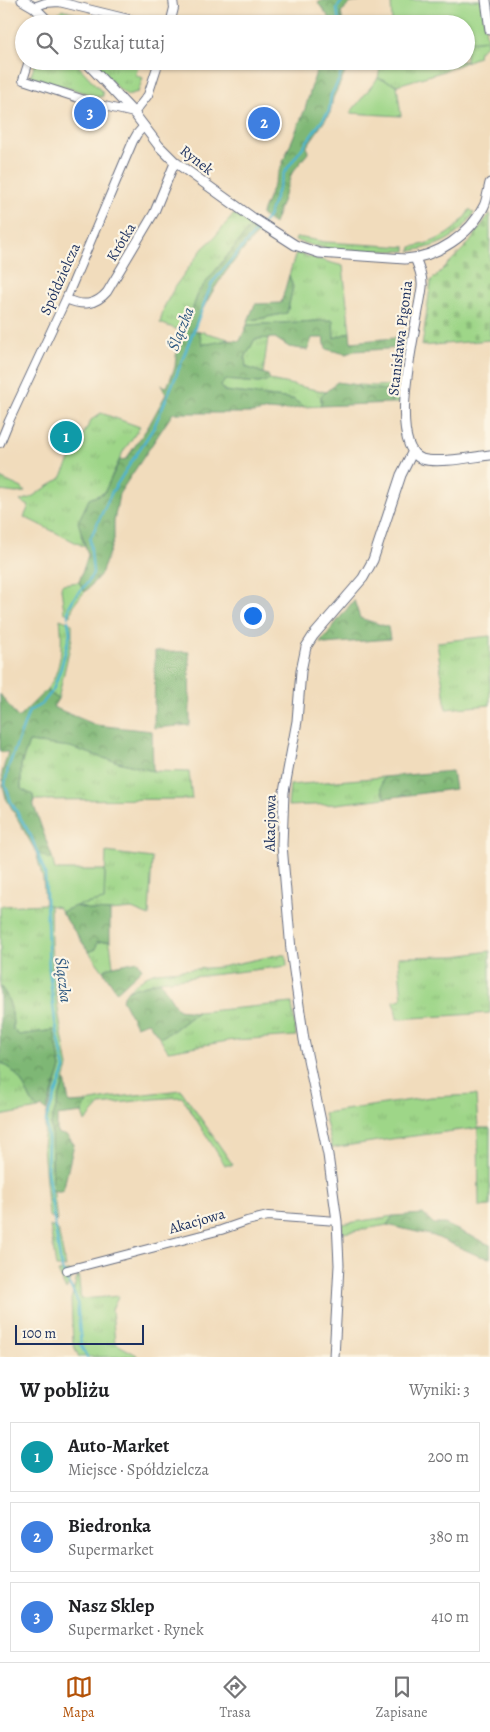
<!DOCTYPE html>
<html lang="pl">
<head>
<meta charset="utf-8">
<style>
  :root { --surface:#fff; --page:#f2f2f2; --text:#202124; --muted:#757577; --line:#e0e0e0; --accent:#b45309 }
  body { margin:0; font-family:Alegreya,serif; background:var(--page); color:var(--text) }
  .scale { position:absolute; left:15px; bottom:12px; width:129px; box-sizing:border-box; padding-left:5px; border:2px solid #1b2f5e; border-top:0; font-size:14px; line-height:18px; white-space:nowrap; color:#1b2f5e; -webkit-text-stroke:4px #fcf5e5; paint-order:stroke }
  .you { position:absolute; left:252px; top:615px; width:18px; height:18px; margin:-12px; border:4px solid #fff; border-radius:50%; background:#1a73e8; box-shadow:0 0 0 8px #1a73e833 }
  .badge { display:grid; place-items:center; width:32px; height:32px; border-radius:50%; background:var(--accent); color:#fff; font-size:16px; font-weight:700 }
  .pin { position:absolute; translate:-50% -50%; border:2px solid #fff; box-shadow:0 1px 5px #0006 }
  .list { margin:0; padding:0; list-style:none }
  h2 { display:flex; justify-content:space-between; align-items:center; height:65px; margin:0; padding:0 20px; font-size:21px }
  h2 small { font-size:16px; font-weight:400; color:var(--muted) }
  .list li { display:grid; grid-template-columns:32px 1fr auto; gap:15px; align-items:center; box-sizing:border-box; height:70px; margin:0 10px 10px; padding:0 10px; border:1px solid var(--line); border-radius:0px }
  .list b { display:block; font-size:19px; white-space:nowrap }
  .list p { margin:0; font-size:16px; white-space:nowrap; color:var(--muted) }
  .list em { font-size:16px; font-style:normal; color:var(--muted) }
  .icon { flex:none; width:28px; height:28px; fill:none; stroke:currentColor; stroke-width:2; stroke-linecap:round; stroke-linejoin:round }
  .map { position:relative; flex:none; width:490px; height:1357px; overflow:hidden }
  .search { position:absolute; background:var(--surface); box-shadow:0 1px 4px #0004; left:15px; right:15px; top:15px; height:55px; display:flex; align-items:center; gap:12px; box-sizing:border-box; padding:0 18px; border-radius:28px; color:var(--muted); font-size:19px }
  .sheet { height:305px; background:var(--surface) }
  nav { display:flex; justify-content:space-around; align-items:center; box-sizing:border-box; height:70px; border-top:1px solid var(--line); background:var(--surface); font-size:14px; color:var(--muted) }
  nav a { display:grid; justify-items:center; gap:2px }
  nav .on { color:var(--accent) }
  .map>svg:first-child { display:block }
  .grass { fill:url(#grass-tufts); stroke:#5c8273 }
  .forest { fill:url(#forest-crowns); stroke:#4c7369 }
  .cemetery { fill:url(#cemetery-stones); stroke:#5c8273 }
  .garden { fill:#9ed688; stroke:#5c8273 }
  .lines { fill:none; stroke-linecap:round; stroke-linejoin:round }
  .stream { stroke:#50b5cf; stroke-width:2.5 }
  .minor-casing { stroke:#666c7f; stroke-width:10 }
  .tertiary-casing { stroke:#666c7f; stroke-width:11 }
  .minor { stroke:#fff; stroke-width:8 }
  .tertiary { stroke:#fff; stroke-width:9 }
  .labels { text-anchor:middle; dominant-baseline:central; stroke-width:4.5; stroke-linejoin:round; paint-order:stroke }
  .street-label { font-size:15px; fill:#1b2f5e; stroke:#fcf5e5 }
  .water-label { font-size:16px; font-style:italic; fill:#2b5780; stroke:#fcf5e5 }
</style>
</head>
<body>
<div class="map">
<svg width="490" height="1357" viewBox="0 0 490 1357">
  <defs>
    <pattern id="grass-tufts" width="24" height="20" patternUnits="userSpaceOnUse" patternTransform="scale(1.25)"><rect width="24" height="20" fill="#9ed688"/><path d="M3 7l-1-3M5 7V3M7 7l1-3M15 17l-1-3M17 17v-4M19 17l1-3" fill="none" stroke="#88b878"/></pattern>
    <pattern id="forest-crowns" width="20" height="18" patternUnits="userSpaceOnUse" patternTransform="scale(1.25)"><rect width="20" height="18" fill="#7eb774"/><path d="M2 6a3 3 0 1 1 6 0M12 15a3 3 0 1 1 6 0" fill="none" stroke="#669562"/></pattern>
    <pattern id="cemetery-stones" width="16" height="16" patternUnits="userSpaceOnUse" patternTransform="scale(1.25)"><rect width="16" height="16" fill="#9ed688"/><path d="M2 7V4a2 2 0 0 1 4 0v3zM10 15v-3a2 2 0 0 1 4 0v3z" fill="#88b878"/></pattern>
  </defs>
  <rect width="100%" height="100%" fill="#fcf5e5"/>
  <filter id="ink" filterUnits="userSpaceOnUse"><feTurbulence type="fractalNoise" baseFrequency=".02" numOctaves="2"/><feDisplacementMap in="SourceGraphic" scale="10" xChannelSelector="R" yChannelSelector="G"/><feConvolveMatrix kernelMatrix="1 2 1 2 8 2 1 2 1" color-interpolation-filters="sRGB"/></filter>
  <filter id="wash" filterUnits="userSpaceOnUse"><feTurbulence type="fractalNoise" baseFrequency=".0096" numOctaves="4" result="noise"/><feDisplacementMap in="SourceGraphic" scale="20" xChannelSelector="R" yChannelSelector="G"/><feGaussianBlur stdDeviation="1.12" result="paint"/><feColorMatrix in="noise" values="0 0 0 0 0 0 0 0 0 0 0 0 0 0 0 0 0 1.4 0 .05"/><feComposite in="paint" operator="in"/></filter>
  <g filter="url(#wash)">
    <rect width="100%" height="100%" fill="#f1dcbc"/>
    <path class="grass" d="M 62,9 L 85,17 L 113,24 L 60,24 L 57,20 L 57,14 Z
      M 487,40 L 487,45 L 479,51 L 478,57 L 441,72 L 397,85 L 378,78 L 380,69 L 394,61 L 466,61 L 466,42 Z
      M 36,61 L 74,61 L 103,93 L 103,96 L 99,97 L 32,77 L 31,75 Z
      M 94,61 L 139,61 L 136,75 L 143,78 L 138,92 L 127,95 L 118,88 Z
      M 470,209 L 474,213 C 459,238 438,247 410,251 L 411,247 C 436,243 457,232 470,209 Z
      M 234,214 L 252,225 L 199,291 L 184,332 L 160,323 L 164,307 L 176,285 L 203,248 L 212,240 Z
      M 297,237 L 326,242 L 406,247 L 406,251 C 369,250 330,254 295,240 Z
      M 296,253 L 343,266 L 350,332 L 334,338 L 333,320 L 247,325 L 248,321 L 287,313 L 293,287 L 289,275 Z
      M 199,331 L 229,339 L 212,344 L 202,344 Z
      M 268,338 L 263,373 L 246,367 L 245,358 L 255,339 Z
      M 225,380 L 259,383 L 270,380 L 326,392 L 321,396 L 321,406 L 304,407 L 293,399 L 225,391 L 221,386 Z
      M 358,385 L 375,386 L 399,385 L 399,403 L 392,403 L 390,390 L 359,388 Z
      M 101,413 L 140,427 L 123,452 L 104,493 L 89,499 L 81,535 L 85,547 L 24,517 L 29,506 L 20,501 L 30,498 L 61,478 L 91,420 Z
      M 0,478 L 22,488 L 25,492 L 16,493 L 0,491 Z
      M 79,582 L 85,592 C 78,599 71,606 71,616 L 64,612 L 61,588 L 62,584 Z
      M 60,619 L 72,624 L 72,638 L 58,699 L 46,690 C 62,673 63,641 60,619 Z
      M 490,636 L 490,705 L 446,709 L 437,642 Z
      M 29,742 L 70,746 L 103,758 L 153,771 L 189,772 L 192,799 L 34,800 L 33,795 L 21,790 L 21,765 Z
      M 384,777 C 380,786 380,790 386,798 L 336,804 L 288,806 L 290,785 Z
      M 106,852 L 152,858 L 149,916 L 132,909 L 110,911 L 92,910 L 75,906 L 104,900 Z
      M 45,904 L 50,905 L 51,945 L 53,974 L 60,1023 L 68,1067 L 51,1124 L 52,1179 L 57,1221 L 49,1216 L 43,1147 L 46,1116 L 61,1068 L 54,1030 L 19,1035 L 13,1030 C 13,1014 11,999 0,986 L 0,906 Z
      M 110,941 L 113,966 L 103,971 L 89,952 L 96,949 L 97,942 Z
      M 490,951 L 490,1013 L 397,1019 L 394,1001 L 402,999 L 398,957 L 456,956 Z
      M 277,955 L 286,955 L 287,966 L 160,981 L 128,990 L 146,976 L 155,972 L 221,967 Z
      M 292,1003 L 296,1036 L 234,1040 L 168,1051 L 160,1038 L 174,1030 L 197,1012 Z
      M 0,1062 C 10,1068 18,1075 23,1085 C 29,1094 30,1102 38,1109 L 0,1116 Z
      M 181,1090 L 233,1165 L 225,1165 L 182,1097 L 154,1099 L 100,1105 L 85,1122 L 82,1113 L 87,1102 L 108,1098 Z
      M 476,1095 L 478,1128 L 490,1128 L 490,1206 L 479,1207 L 478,1128 L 398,1138 L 332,1148 L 324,1113 L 431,1097 Z
      M 393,1216 L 387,1225 L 343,1233 L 342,1224 Z
      M 50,1226 L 58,1230 L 66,1267 L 56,1267 Z
      M 70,1271 L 72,1278 L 66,1290 L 58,1272 Z
      M 78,1273 L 81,1299 L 119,1296 L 112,1309 L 115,1343 L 137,1355 L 136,1357 L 79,1357 L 73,1344 L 71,1300 Z"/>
    <path class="forest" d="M 322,0 L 360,0 L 359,2 L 351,3 L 341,12 L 343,24 L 330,24 L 331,20 L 318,3 Z
      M 319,61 L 347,61 L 347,69 L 333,98 L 330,113 L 307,146 L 308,153 L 292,173 L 274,224 L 261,215 L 305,109 Z
      M 252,225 L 260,231 C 233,261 208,291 194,330 L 199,331 L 202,344 C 217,344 224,338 240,341 L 247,325 L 333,320 L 334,338 L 350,332 L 351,342 L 405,337 L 403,348 L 354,351 L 346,354 L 326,349 L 324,338 L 312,338 L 308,350 L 289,347 L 275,338 L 255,339 L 245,358 L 246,367 L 268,375 L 270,380 L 259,383 L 225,380 L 221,386 L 224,391 L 293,399 L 304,407 L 280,411 L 269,410 L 253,413 L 173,413 L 119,494 L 114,522 L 114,540 L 101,574 L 85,592 L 79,582 L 88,555 L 78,522 L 89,499 L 104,493 L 120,460 L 126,459 L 148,427 L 166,394 L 161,385 L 167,387 L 175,367 L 176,356 L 184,332 L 199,291 Z
      M 289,275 L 293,287 L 287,313 L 248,321 L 255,304 L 281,303 Z
      M 337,382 L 358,385 L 359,388 L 391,390 L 392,403 L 321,406 L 321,396 Z
      M 354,600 L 360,618 L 388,627 L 390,639 L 325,644 L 320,643 Z
      M 155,651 L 189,652 L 190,725 L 154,728 Z
      M 46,690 L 58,699 L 53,707 L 96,725 L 152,731 L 153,771 L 103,758 L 70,747 L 29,742 L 21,765 L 21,789 L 33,795 L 34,806 L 52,857 L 49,859 L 36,852 L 6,798 L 3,786 L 2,773 L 8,752 L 0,752 L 0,694 L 18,718 Z
      M 452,771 L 455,789 L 386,798 C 380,790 380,786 384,777 Z
      M 75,906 L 92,910 L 110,911 L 110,941 L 97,942 L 96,949 L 89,952 L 61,912 Z
      M 138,961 L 142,969 L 117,992 L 103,971 L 109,967 Z
      M 160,981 L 178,1010 L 197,1012 L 174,1030 L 160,1038 L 148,1022 L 136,1026 L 122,999 L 128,990 Z
      M 0,986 C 11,999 13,1014 13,1030 L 19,1035 L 54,1030 L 61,1068 L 46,1111 L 42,1107 L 38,1109 C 30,1102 29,1094 23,1085 C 18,1075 10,1068 0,1062 Z
      M 65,1079 L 69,1103 L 87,1102 L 82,1113 L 57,1116 L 57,1133 L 67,1136 L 74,1144 L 63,1191 L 53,1191 L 51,1124 Z
      M 423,1214 L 434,1224 L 445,1224 L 490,1245 L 490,1258 L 479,1256 L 434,1236 L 387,1225 L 393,1216 Z"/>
    <path class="cemetery" d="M 490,213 L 490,340 L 422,346 L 431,281 L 470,242 Z"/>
    <path class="garden" d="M 391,0 L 481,0 L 487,40 L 466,42 L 466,24 L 392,24 Z
      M 378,78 L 397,85 L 401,116 L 350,113 Z
      M 36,852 L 49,859 L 52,857 L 55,870 L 105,870 L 104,900 L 75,906 L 61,912 L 58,907 L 45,904 L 43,879 Z"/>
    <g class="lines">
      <path class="stream" d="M 339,24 L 337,8 L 343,0
        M 68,617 L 69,607 L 74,598 L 88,582 L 93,573 L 90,539 L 112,492 L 154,427 L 176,376 L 212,283 L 268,217 L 284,173 L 329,111 L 331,95 L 339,80 L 344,61
        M 68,621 L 70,633 L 61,668 L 53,690 L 42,704 L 29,711 L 8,768 L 5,784 L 11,802 L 31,836 L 45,873 L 49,969 L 55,1021 L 65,1069 L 46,1120 L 48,1140 L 47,1170 L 61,1267 L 77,1300 L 81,1346 L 87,1357"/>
    </g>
  </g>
  <g filter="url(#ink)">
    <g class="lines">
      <defs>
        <path id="minor" d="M 34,7 L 45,3 L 59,2 L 149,24
          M 170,24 L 174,8 L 173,0
          M 29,61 L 23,80 L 100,105 L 134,113 L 148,95 L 159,61
          M 66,299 C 82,306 95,306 107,292 L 154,213 L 175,162
          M 0,443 L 9,421 L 66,299 L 133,141 L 137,134 L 144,126
          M 67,1270 L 221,1230 L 247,1221 L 268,1216 L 337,1221"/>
        <path id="tertiary" d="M 22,0 L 34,7 L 51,24
          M 486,0 L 490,30
          M 85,61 L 134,113 L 159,146 L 175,162 L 253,218 L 295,245 L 319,253 L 405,259 C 437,257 470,235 484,206 C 487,200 488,191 490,183
          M 415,258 C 419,267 423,277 422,287 C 419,317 384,445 422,459 C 437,464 473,457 490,455
          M 334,1357 L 339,1265 L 337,1221 L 328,1155 L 304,1040 L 291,950 L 282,845 L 284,792 L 297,721 L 301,671 L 306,647 L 313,636 L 363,578 L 373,560 L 401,475 L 412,453"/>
      </defs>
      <use href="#minor" class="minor-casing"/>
      <use href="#tertiary" class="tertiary-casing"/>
      <use href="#minor" class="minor"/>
      <use href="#tertiary" class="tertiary"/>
    </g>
  </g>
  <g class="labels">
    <g class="street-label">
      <text transform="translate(197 160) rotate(38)">Rynek</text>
      <text transform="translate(121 242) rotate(-59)">Krótka</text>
      <text transform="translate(60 279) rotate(-66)">Spółdzielcza</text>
      <text transform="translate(400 338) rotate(-83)">Stanisława Pigonia</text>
      <text transform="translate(270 823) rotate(-89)">Akacjowa</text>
      <text transform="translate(197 1221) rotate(-16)">Akacjowa</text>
    </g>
    <g class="water-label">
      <text transform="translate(181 329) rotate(-68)">Ślączka</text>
      <text transform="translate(63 980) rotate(83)">Ślączka</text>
    </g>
  </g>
</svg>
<div class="scale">100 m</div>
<div class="you"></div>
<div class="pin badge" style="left:66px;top:437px;background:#0f9aa8">1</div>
<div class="pin badge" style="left:264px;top:123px;background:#3f7fe0">2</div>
<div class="pin badge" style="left:90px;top:113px;background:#3f7fe0">3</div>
<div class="search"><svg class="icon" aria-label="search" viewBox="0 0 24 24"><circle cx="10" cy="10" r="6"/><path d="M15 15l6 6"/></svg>Szukaj tutaj</div>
</div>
<section class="sheet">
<h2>W pobliżu<small>Wyniki: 3</small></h2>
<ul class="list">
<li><span class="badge" style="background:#0f9aa8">1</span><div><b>Auto-Market</b><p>Miejsce · Spółdzielcza</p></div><em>200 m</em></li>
<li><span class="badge" style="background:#3f7fe0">2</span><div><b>Biedronka</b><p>Supermarket</p></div><em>380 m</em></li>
<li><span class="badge" style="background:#3f7fe0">3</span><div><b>Nasz Sklep</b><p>Supermarket · Rynek</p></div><em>410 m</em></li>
</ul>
</section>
<nav>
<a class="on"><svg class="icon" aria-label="map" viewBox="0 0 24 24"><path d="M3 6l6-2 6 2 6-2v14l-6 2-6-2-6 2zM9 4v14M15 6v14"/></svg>Mapa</a>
<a><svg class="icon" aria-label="directions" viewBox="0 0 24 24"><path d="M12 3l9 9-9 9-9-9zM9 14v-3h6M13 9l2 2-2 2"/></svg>Trasa</a>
<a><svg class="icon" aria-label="saved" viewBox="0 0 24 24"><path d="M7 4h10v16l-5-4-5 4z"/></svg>Zapisane</a>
</nav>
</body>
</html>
